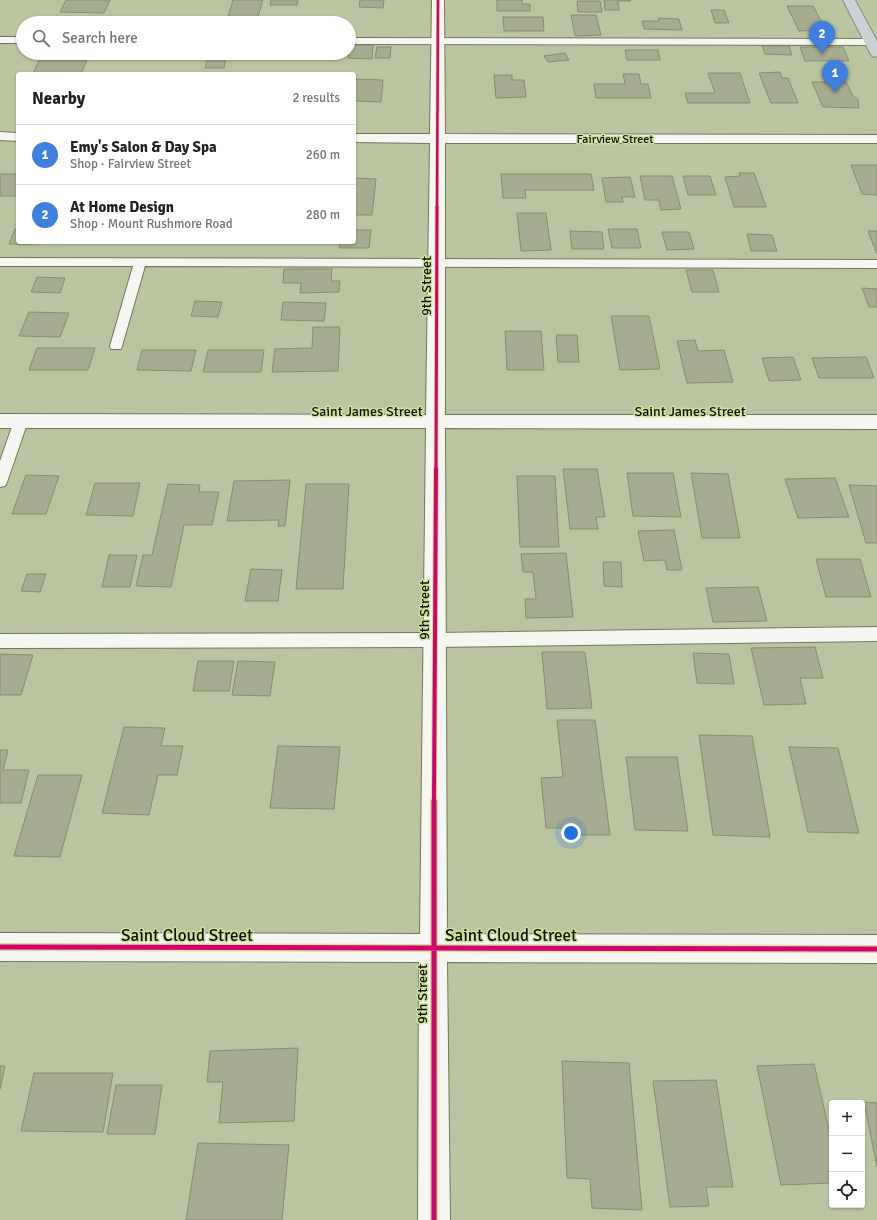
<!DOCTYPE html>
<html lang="en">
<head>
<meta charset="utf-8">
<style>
  :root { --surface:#fff; --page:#f2f2f2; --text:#202124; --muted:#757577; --line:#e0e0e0; --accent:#4a5038 }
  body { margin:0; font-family:Signika,sans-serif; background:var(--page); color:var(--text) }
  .controls { position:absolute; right:12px; bottom:12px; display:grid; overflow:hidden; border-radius:4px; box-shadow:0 1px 3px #0004 }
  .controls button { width:36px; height:36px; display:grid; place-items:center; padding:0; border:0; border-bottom:1px solid var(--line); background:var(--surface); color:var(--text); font:20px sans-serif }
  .you { position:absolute; left:571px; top:833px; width:14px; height:14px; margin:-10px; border:3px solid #fff; border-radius:50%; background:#1a73e8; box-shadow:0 0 0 6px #1a73e833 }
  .badge { display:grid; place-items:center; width:26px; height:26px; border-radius:50%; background:var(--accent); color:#fff; font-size:13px; font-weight:700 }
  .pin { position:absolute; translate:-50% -33px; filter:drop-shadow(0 1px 2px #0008) }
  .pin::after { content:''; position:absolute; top:21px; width:14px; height:12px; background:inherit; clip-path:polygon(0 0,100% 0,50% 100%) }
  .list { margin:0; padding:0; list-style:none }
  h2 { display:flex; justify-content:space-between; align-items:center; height:52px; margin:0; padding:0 16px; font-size:17px }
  h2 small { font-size:13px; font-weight:400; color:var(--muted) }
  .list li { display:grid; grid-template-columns:26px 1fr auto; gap:12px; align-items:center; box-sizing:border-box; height:60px; padding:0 16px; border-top:1px solid var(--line) }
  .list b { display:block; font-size:15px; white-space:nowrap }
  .list p { margin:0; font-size:13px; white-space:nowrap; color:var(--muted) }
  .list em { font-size:13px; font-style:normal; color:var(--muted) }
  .icon { flex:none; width:22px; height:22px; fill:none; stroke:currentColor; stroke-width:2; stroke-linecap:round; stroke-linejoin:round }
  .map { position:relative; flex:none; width:877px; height:1220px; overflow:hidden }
  .search { position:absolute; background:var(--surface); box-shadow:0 1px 3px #0004; left:16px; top:16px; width:340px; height:44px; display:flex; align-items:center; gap:10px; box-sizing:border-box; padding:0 14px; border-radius:22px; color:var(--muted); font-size:15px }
  .panel { position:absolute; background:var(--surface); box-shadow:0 1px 3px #0004; left:16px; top:72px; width:340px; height:172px; border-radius:4px }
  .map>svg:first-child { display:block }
  .building { fill:#a5ac90; stroke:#878e73 }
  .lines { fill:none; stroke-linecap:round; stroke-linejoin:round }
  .lane-casing { stroke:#71785c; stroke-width:2 }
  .street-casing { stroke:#71785c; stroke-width:2 }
  .highway-casing { stroke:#828f83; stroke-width:2 }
  .lane { fill:#f5f6f1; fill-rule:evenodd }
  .street { fill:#f5f6f1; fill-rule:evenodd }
  .highway { fill:#c9d2d1; fill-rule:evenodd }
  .cycleway-far3-casing { stroke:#cedfa0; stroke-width:4 }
  .cycleway-far2-casing { stroke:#cedfa0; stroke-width:5 }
  .cycleway-far1-casing { stroke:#cedfa0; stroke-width:6 }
  .cycleway-casing { stroke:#cedfa0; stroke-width:8 }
  .cycleway-far3 { stroke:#d6006c; stroke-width:2.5 }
  .cycleway-far2 { stroke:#d6006c; stroke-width:3 }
  .cycleway-far1 { stroke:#d6006c; stroke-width:4 }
  .cycleway { stroke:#d6006c; stroke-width:5 }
  .labels { text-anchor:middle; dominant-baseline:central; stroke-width:3; stroke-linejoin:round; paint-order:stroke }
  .far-street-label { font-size:12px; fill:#0d1200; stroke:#cedfa0 }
  .street-label { font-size:14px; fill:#0d1200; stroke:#cedfa0 }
  .near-street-label { font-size:17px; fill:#0d1200; stroke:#cedfa0 }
</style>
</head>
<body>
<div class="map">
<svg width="877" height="1220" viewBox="0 0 877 1220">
  <rect width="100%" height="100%" fill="#bbc4a1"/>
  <path class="building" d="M 66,0 L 110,0 L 104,13 L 60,12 Z
    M 233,0 L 263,0 L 256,23 L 226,23 Z
    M 271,0 L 298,0 L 297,5 L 270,5 Z
    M 360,0 L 384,0 L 383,8 L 359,7 Z
    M 497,0 L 522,0 L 522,4 L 530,4 L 530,11 L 497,11 Z
    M 604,0 L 630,0 L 631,1 L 618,1 L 619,10 L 605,10 Z
    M 577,1 L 600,1 L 602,12 L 578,12 Z
    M 787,6 L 813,6 L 826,30 L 799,31 Z
    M 711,10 L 724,10 L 729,23 L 715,23 Z
    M 571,15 L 596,15 L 601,35 L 575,36 Z
    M 196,17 L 215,17 L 213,23 L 194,23 Z
    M 503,17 L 543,17 L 544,31 L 504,31 Z
    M 658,18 L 679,19 L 682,30 L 644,29 L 642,21 L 659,21 Z
    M 60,19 L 112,19 L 110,23 L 58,23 Z
    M 277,19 L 302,19 L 301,23 L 276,23 Z
    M 145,20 L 166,20 L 165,23 L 143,23 Z
    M 350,45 L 373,45 L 372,59 L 348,58 Z
    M 762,46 L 789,46 L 792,55 L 765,54 Z
    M 377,47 L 391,47 L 390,58 L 375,58 Z
    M 800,47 L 843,47 L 849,61 L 805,61 Z
    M 625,50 L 658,50 L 660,60 L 627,60 Z
    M 134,53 L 149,53 L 148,56 L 133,56 Z
    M 255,53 L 296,53 L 296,57 L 254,58 Z
    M 321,53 L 341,53 L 340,58 L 320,57 Z
    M 565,53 L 569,60 L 548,62 L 544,56 Z
    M 208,57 L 226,57 L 224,68 L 205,68 Z
    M 39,60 L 87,60 L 81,74 L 33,74 Z
    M 780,72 L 782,78 L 788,78 L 798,103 L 771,103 L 759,73 Z
    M 708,73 L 740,73 L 750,103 L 688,103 L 685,93 L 715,93 Z
    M 623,74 L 639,74 L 641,84 L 648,84 L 651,98 L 596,98 L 594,84 L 625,84 Z
    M 494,75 L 512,75 L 512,80 L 524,80 L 526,97 L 496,98 Z
    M 354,79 L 383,80 L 381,102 L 354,101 Z
    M 812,82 L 846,82 L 852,94 L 858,100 L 859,108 L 823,107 Z
    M 851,165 L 877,165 L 877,195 L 862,194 Z
    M 739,173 L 754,173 L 766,207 L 734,207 L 725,177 L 740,176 Z
    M 0,174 L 18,174 L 18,196 L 0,196 Z
    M 501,174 L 591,174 L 594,190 L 525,190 L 526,198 L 503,198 Z
    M 640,176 L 672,176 L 681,209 L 661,210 L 659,200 L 645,200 Z
    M 683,176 L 710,176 L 716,195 L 688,195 Z
    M 630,177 L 635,197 L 622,197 L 623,202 L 606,202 L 602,178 Z
    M 354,178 L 376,179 L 372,215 L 354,215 Z
    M 517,213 L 546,213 L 551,250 L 521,251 Z
    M 15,229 L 18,229 L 18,242 L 34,242 L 33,244 L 9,244 Z
    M 608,229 L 637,229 L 641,248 L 612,248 Z
    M 354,230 L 371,230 L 369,248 L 339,248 L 340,242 L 354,242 Z
    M 570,231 L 602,232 L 604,249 L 572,249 Z
    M 868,231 L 877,231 L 877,254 Z
    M 662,232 L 689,232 L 694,249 L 667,250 Z
    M 747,234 L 772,235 L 777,251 L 751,251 Z
    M 284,269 L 332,269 L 331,281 L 340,281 L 339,292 L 300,293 L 301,283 L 283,283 Z
    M 686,270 L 713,270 L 719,292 L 692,292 Z
    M 37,277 L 65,278 L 60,293 L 31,292 Z
    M 862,288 L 877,289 L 877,307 L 869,307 Z
    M 195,301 L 222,302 L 218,317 L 191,316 Z
    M 283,302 L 326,303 L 324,321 L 281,320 Z
    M 29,312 L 69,313 L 60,337 L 19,336 Z
    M 611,316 L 649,316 L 660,369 L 620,370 Z
    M 313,327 L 340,327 L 338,371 L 272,372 L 275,349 L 312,348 Z
    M 505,331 L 541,331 L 544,370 L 507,370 Z
    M 556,335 L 577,335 L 579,362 L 558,362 Z
    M 695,340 L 698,351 L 724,350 L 733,382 L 687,383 L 677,341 Z
    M 37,348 L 95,348 L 88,370 L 29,370 Z
    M 142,350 L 196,350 L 191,371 L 137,370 Z
    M 208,350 L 264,350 L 261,372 L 203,372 Z
    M 793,357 L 801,380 L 769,381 L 762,358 Z
    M 866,357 L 874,378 L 819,378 L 812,358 Z
    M 563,469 L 597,469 L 605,517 L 596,517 L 598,529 L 570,529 Z
    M 627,473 L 673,473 L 681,517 L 633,516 Z
    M 691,473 L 728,474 L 740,538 L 702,538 Z
    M 26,475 L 59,476 L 46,514 L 12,514 Z
    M 517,476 L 555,476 L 559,547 L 520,547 Z
    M 835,478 L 849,517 L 798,518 L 785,479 Z
    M 290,480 L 285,526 L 278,526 L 279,520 L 227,521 L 234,481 Z
    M 95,483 L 140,483 L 133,516 L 86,515 Z
    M 168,484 L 200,485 L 199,492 L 219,492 L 212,525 L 184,525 L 171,587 L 136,586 L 143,555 L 152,555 Z
    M 306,484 L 349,484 L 343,589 L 296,589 Z
    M 849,485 L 877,486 L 877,543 L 866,543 Z
    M 674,530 L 682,570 L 667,570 L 665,560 L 644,561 L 638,531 Z
    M 566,553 L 573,617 L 526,618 L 525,599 L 536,599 L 533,572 L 523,572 L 521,554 Z
    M 109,555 L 137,555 L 130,587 L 102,587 Z
    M 816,559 L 860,559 L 871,597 L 826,597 Z
    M 603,562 L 621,562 L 622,587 L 604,586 Z
    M 251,569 L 282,570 L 278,601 L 245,601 Z
    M 27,574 L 46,574 L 40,592 L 21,591 Z
    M 758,587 L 767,621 L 713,622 L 706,588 Z
    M 815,647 L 823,678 L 800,678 L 806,704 L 764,705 L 751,648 Z
    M 542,652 L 585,652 L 592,708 L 547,709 Z
    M 693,653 L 729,654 L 734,684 L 697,683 Z
    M 0,654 L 33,655 L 21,695 L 0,695 Z
    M 198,661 L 234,661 L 229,691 L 193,691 Z
    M 238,661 L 275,662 L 270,696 L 232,695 Z
    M 557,720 L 595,720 L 610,835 L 563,835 L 562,828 L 546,828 L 541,778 L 563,777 Z
    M 124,727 L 165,728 L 161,746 L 183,746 L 177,775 L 158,775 L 149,815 L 102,813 Z
    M 699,735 L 752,736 L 770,837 L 713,835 Z
    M 278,746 L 340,747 L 334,809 L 270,808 Z
    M 789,747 L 838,748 L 859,833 L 808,832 Z
    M 0,750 L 8,750 L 3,770 L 29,770 L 21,803 L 0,803 Z
    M 626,757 L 677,757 L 688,831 L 635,830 Z
    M 38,775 L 82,775 L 60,857 L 14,856 Z
    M 298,1048 L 294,1121 L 219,1123 L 223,1082 L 207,1082 L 210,1051 Z
    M 562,1061 L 629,1063 L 642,1210 L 592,1208 L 590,1179 L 567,1178 Z
    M 814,1064 L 832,1143 L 832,1183 L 781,1185 L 757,1066 Z
    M 0,1066 L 5,1066 L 0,1089 Z
    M 34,1073 L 113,1073 L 103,1132 L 21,1131 Z
    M 716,1080 L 733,1187 L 706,1187 L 709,1206 L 670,1207 L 653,1081 Z
    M 116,1085 L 162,1085 L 155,1134 L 107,1134 Z
    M 864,1102 L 877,1103 L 877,1167 Z
    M 198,1143 L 289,1145 L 282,1220 L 186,1220 Z"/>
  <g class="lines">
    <defs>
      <path id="lane" d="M 0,37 L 23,37 L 23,43 L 0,43 Z
        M 349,38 L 872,39 L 877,42 L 872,45 L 349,44 Z
        M 0,258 L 877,260 L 877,268 L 145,266 L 122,346 L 121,349 L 111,349 L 110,346 L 133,266 L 0,266 Z
        M 21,416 L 26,417 L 28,421 L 7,482 L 5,486 L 0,487 L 0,461 L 14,421 L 16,417 Z
        M 877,627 L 877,641 L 435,647 L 0,648 L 0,634 L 435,633 Z"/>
      <path id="street" d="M 432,0 L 444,0 L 445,134 L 877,135 L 877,143 L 445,143 L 445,415 L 877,415 L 877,429 L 445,428 L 447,934 L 877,935 L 877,963 L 447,962 L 450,1220 L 418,1220 L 419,962 L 0,961 L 0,933 L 420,934 L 426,428 L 0,428 L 0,414 L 426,415 L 430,143 L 354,142 L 354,134 L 430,134 Z
        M 0,132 L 18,133 L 18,141 L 0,140 Z"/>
      <path id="highway" d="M 843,0 L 855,0 L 877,41 L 877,57 L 872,56 L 870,53 Z"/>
    </defs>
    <use href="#lane" class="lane-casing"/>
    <use href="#street" class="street-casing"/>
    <use href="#highway" class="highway-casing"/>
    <use href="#lane" class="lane"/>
    <use href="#street" class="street"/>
    <use href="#highway" class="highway"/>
    <defs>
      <path id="cycleway-far3" d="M 437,208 L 438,0"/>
      <path id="cycleway-far2" d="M 436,470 L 437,207"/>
      <path id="cycleway-far1" d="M 434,802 L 436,469"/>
      <path id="cycleway" d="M 434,801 L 434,1220
        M 0,947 L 877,949"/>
    </defs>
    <use href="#cycleway-far3" class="cycleway-far3-casing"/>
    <use href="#cycleway-far2" class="cycleway-far2-casing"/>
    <use href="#cycleway-far1" class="cycleway-far1-casing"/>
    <use href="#cycleway" class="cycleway-casing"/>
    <use href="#cycleway-far3" class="cycleway-far3"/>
    <use href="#cycleway-far2" class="cycleway-far2"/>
    <use href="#cycleway-far1" class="cycleway-far1"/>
    <use href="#cycleway" class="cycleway"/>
  </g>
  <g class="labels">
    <g class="far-street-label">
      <text x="615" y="139">Fairview Street</text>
    </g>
    <g class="street-label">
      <text transform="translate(426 286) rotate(-90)">9th Street</text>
      <text x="367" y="411">Saint James Street</text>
      <text x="690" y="411">Saint James Street</text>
      <text transform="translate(424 610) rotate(-90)">9th Street</text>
      <text transform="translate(422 994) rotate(-90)">9th Street</text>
    </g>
    <g class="near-street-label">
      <text x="187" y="935">Saint Cloud Street</text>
      <text x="511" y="935">Saint Cloud Street</text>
    </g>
  </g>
</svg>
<div class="controls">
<button>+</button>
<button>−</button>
<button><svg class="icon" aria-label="locate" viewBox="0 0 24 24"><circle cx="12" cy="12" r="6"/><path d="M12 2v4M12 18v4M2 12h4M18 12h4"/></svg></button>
</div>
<div class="you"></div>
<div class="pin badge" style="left:835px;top:93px;background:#3f7fe0">1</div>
<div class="pin badge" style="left:822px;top:54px;background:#3f7fe0">2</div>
<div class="search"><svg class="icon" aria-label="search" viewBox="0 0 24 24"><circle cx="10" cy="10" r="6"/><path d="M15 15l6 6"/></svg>Search here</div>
<section class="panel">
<h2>Nearby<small>2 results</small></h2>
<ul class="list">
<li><span class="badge" style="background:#3f7fe0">1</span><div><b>Emy's Salon &amp; Day Spa</b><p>Shop · Fairview Street</p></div><em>260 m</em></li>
<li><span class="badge" style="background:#3f7fe0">2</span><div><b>At Home Design</b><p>Shop · Mount Rushmore Road</p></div><em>280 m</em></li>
</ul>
</section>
</div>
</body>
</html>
